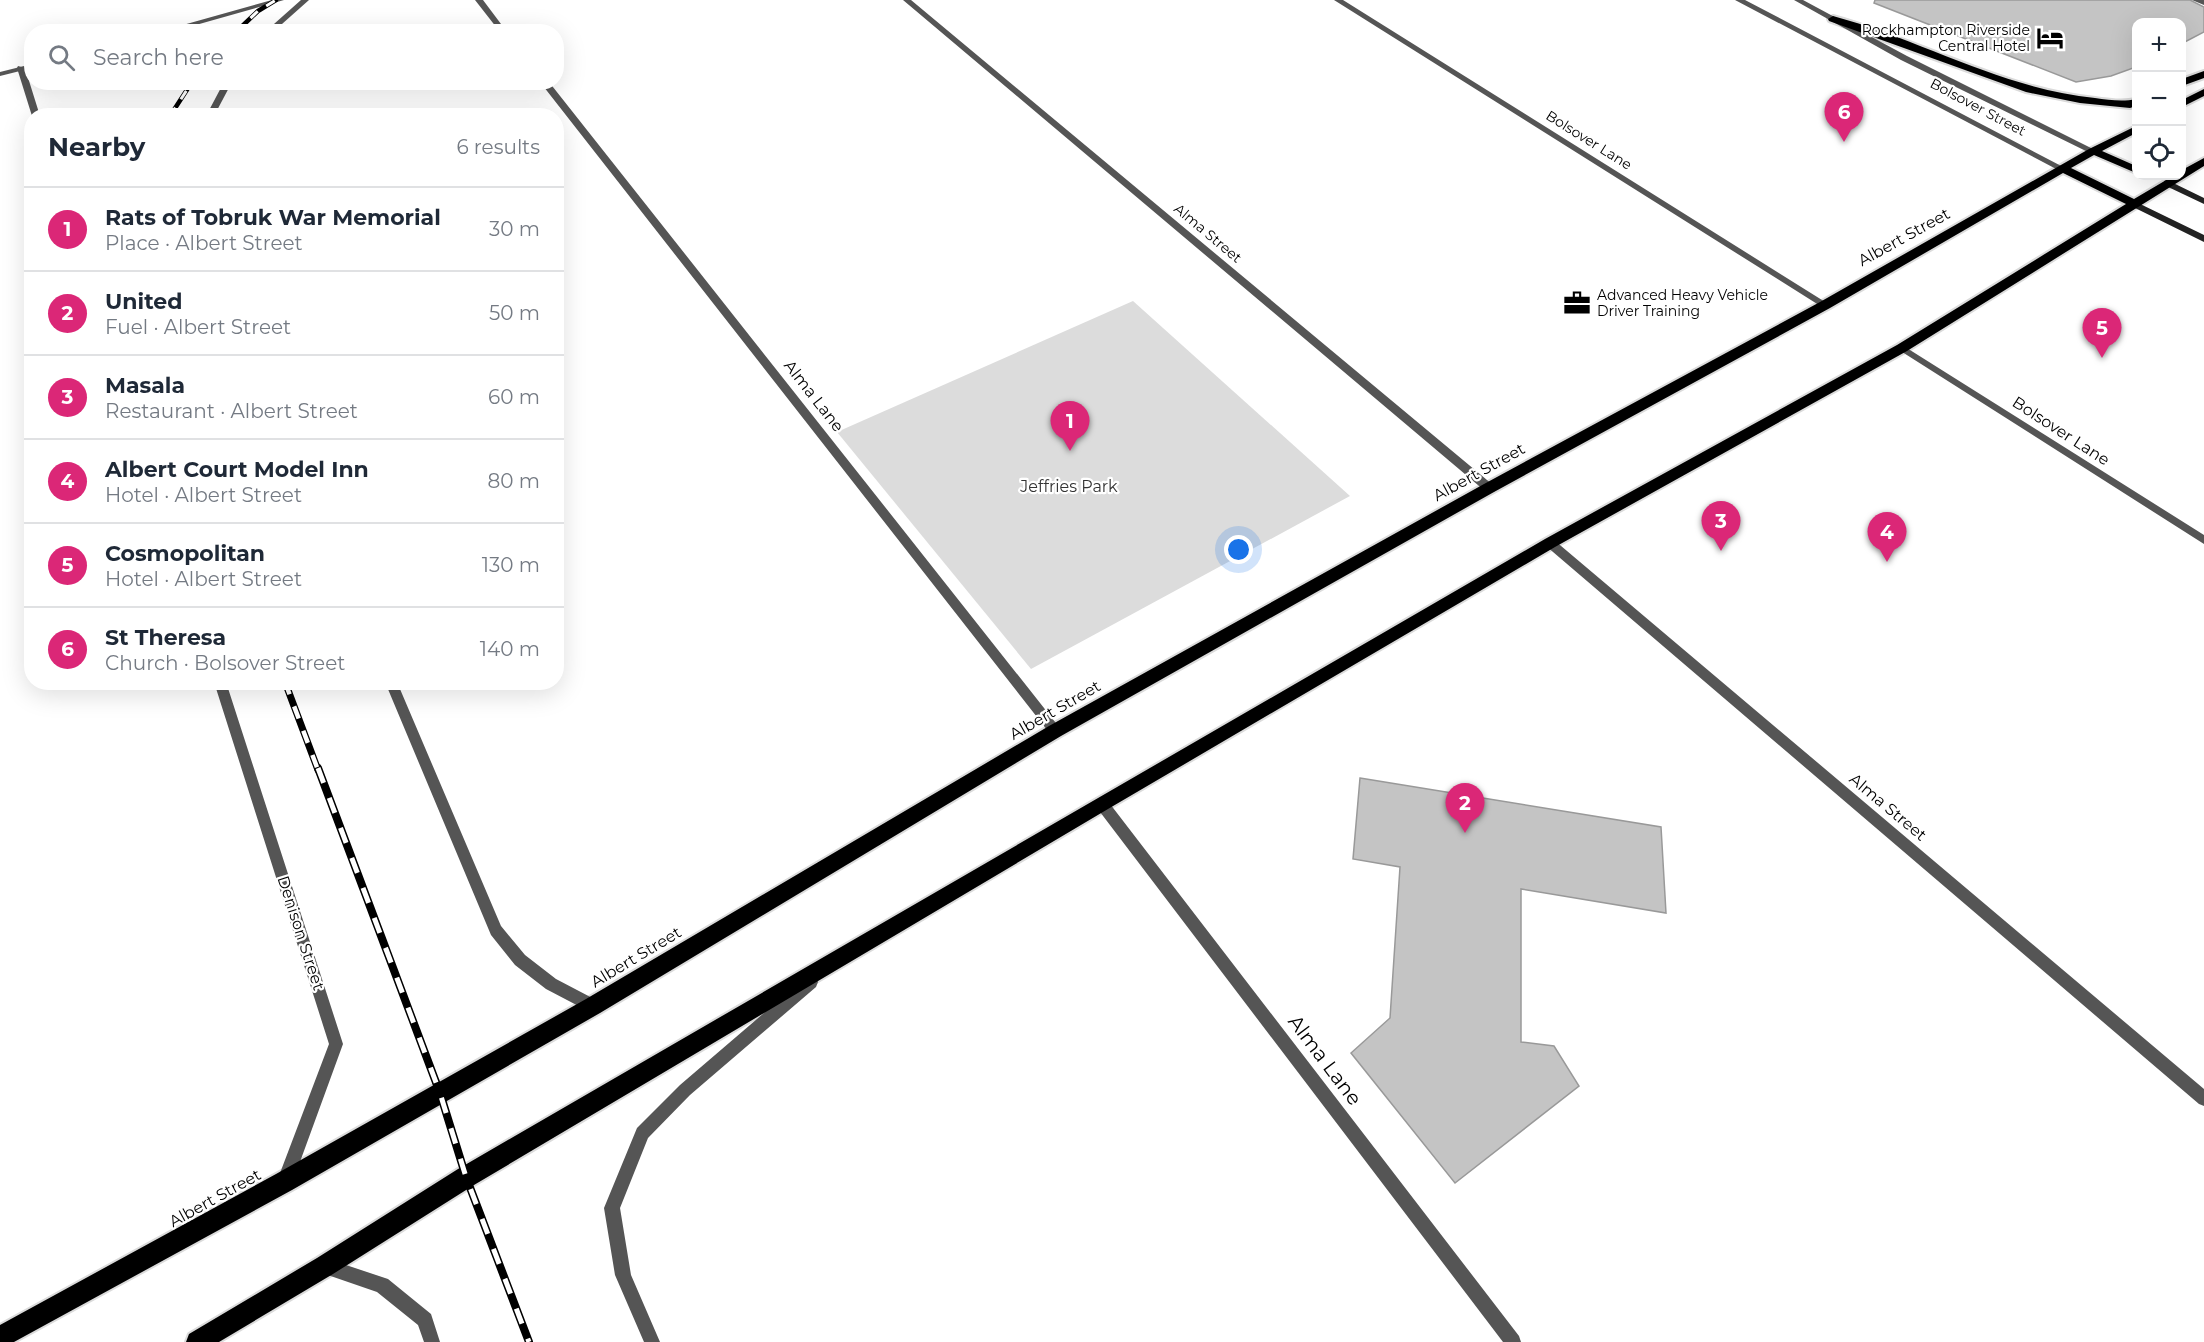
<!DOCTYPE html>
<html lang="en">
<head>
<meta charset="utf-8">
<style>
  :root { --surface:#fff; --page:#f2f2f3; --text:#1f2937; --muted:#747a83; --line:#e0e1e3; --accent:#db2777 }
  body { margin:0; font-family:Montserrat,sans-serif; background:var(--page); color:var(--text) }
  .controls { position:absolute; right:18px; top:18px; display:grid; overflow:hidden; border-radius:12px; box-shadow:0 6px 24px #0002 }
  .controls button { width:54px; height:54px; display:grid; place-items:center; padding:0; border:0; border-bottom:2px solid var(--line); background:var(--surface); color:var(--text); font:30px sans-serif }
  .you { position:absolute; left:1239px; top:550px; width:21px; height:21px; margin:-15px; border:4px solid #fff; border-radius:50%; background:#1a73e8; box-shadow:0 0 0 9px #1a73e833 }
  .badge { display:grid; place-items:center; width:39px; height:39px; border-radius:50%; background:var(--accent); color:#fff; font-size:20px; font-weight:700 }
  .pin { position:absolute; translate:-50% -50px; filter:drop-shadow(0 2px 3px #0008) }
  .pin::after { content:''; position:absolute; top:32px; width:21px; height:18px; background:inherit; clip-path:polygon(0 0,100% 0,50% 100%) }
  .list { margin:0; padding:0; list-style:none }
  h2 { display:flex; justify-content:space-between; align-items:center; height:78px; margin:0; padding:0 24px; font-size:26px }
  h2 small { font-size:20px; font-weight:400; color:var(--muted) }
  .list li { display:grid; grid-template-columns:39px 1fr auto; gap:18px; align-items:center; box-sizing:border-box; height:84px; padding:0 24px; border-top:2px solid var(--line) }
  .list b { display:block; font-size:22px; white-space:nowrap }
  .list p { margin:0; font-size:20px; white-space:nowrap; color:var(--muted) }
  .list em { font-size:20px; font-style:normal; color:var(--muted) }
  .icon { flex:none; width:33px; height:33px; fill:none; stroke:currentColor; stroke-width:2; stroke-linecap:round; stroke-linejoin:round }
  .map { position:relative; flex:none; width:2204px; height:1342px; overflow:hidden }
  .search { position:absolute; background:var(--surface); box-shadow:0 6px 24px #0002; left:24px; top:24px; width:540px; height:66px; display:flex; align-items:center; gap:15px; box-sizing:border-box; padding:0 21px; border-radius:24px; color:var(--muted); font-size:22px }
  .panel { position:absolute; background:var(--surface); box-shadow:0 6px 24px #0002; left:24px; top:108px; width:540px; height:582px; border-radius:24px }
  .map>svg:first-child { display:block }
  .green { fill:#dcdcdc }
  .building { fill:#c4c4c4; stroke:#999; stroke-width:1.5 }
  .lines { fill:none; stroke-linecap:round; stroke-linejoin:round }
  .trunk-casing { stroke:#dbdbdb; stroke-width:4 }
  .path { stroke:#777; stroke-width:3; stroke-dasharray:1 2; stroke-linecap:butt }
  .service { fill:#555; fill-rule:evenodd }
  .minor { fill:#555; fill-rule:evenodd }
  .tertiary { fill:#555; fill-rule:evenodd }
  .secondary { fill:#222; fill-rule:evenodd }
  .trunk { fill:#000; fill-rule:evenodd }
  .rail-far2-casing { stroke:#000; stroke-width:4.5 }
  .rail-far1-casing { stroke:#000; stroke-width:7 }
  .rail-casing { stroke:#000; stroke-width:8 }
  .rail-far2 { stroke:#fff; stroke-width:3; stroke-dasharray:10; stroke-linecap:butt }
  .rail-far1 { stroke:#fff; stroke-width:4.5; stroke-dasharray:13; stroke-linecap:butt }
  .rail { stroke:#fff; stroke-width:5; stroke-dasharray:16; stroke-linecap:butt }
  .labels { text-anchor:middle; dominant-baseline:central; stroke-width:4.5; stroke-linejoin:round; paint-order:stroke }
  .far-poi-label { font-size:14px; fill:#000; stroke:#fff; text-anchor:end }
  .far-street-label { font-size:14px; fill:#000; stroke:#fff }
  .street-label { font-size:16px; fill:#000; stroke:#fff }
  .park-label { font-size:16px; fill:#333; stroke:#fff }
  .near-street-label { font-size:20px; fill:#000; stroke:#fff }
</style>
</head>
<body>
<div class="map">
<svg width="2204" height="1342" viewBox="0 0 2204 1342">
  <rect width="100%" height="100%" fill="#fff"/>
  <path class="green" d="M 1133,301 L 1350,496 L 1031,669 L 837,432 Z"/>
  <path class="building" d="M 1875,0 L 2190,0 L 2204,7 L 2204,32 L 2181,44 L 2181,22 L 2136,22 L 2136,67 L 2111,76 L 2076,82 L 1874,3 Z
    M 1360,778 L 1661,827 L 1666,913 L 1521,889 L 1521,1042 L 1554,1046 L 1579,1086 L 1455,1183 L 1351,1053 L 1390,1018 L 1400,867 L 1353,859 Z"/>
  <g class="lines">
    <defs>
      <path id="trunk" d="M 1833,16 C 1922,40 2003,89 2095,98 C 2109,100 2123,102 2136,99 L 2136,106 L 2130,108 L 2080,103 L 2026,92 L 1829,21 L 1828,19 Z
        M 2204,71 L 2204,78 L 2182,86 L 2182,79 Z
        M 2204,89 L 2204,96 L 2182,107 L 2182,100 Z
        M 2136,126 L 2136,133 L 2102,151 L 2136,166 L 2136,173 L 2094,155 L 2071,168 L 2134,199 L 2173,176 L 2182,176 L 2182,170 L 2204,158 L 2204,166 L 1907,351 L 1555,547 L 1108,809 L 474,1185 L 333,1274 L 219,1342 L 186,1342 L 189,1334 L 317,1258 L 458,1169 L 1545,539 L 1897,345 L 2126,204 L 2063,173 L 1830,308 L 1494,492 L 1061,736 L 600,1013 L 292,1190 L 14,1342 L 0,1342 L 0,1325 L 276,1174 L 586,999 L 1049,726 L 1484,484 L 1820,302 L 2089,149 Z"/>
    </defs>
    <use href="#trunk" class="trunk-casing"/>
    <path class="path" d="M 63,85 L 74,82"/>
    <path class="service" d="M 475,0 L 483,0 L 507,32 L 500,32 Z
      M 1334,0 L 1343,0 L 1830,305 L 1825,308 L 1822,307 Z
      M 2192,0 L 2204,0 L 2204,5 Z
      M 540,82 L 549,82 L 1059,727 L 1061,731 L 1059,735 L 1055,736 L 1051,735 Z
      M 1902,345 L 2204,535 L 2204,544 L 1899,350 L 1897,348 Z
      M 1102,798 L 1107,800 L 1519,1336 L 1521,1342 L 1503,1342 L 1097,808 L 1096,804 L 1097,800 Z"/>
    <path class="minor" d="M 301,0 L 309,0 L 273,32 L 265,32 Z
      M 903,0 L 911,0 L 1493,485 L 1494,488 L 1493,491 L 1485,491 Z
      M 18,66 L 25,68 L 40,116 L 32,116 L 17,68 Z
      M 224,82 L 232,82 L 214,116 L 206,116 Z
      M 1550,539 L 1554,540 L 2204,1089 L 2204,1106 L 2199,1104 L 1546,546 L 1544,543 L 1546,540 Z
      M 214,682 L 226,682 L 343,1044 L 293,1181 L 290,1186 L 285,1189 L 280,1186 L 277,1181 L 329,1044 Z
      M 385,682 L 397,682 L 501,926 L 525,955 L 556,979 L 598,1001 L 600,1006 L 598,1011 L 593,1013 L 588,1011 L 546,989 L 515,965 L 491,935 Z
      M 811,975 L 816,977 L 818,982 L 816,987 L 690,1095 L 648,1138 L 620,1208 L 631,1275 L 660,1342 L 644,1342 L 615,1275 L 604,1208 L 637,1128 L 680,1085 L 806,977 Z
      M 325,1258 L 388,1279 L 431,1314 L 440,1342 L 424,1342 L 418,1325 L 377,1292 L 319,1272 L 317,1266 L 319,1260 Z"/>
    <path class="tertiary" d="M 272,0 L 284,0 L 171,32 L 158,32 Z
      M 1735,0 L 1745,0 L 2067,169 L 2060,171 Z
      M 1794,0 L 1803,0 L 1907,56 L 2097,151 L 2090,153 L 1901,60 Z
      M 32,64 L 32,68 L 0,76 L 0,72 Z"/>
    <path class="secondary" d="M 2167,180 L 2204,198 L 2204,204 L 2164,185 L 2164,181 Z
      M 2134,201 L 2204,235 L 2204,242 L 2131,206 L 2130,204 Z"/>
    <use href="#trunk" class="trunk"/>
    <defs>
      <path id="rail-far2" d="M 236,32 L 258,11 L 276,0
        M 170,116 L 192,82"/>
      <path id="rail-far1" d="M 285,682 L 318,770"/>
      <path id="rail" d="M 318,768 L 440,1093 L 466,1177 L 529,1342"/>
    </defs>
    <use href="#rail-far2" class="rail-far2-casing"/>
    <use href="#rail-far1" class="rail-far1-casing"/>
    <use href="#rail" class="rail-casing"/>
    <use href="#rail-far2" class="rail-far2"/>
    <use href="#rail-far1" class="rail-far1"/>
    <use href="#rail" class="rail"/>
  </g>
  <defs>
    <symbol id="hotel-bare" viewBox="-9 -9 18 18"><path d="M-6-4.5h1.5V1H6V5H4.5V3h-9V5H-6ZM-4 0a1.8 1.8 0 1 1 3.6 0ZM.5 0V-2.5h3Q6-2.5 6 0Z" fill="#000" stroke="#fff" stroke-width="2.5" paint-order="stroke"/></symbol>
    <symbol id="office-bare" viewBox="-9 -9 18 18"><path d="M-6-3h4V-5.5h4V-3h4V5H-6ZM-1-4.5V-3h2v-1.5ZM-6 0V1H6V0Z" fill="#000" stroke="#fff" stroke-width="2.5" paint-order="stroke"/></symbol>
  </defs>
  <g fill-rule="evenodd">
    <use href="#hotel-bare" x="2031" y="19" width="38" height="38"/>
    <use href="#office-bare" x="1558" y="284" width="38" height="38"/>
  </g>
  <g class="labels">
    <g class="far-poi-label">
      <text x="2030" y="30">Rockhampton Riverside<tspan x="2030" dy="16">Central Hotel</tspan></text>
      <text x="1597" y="295" text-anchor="start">Advanced Heavy Vehicle<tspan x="1597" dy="16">Driver Training</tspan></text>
    </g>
    <g class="far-street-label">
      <text transform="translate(1978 107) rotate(28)">Bolsover Street</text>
      <text transform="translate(1589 140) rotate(32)">Bolsover Lane</text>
      <text transform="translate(1208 233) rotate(40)">Alma Street</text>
    </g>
    <g class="street-label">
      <text transform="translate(1904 237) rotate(-29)">Albert Street</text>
      <text transform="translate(814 396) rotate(52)">Alma Lane</text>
      <text transform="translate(2061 431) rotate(33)">Bolsover Lane</text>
      <text transform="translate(1479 472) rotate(-29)">Albert Street</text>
      <text transform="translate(1055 710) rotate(-30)">Albert Street</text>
      <text transform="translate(1888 807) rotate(40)">Alma Street</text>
      <text transform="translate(301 933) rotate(72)">Denison Street</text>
      <text transform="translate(636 957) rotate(-31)">Albert Street</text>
      <text transform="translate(215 1198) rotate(-29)">Albert Street</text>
    </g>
    <g class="park-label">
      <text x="1069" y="486">Jeffries Park</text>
    </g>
    <g class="near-street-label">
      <text transform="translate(1325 1060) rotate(53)">Alma Lane</text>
    </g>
  </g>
</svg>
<div class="controls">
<button>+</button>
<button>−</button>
<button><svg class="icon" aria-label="locate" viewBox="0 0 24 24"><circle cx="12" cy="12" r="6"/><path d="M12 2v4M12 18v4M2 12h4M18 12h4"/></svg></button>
</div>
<div class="you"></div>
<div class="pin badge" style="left:1070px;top:451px">1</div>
<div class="pin badge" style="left:1465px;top:833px">2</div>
<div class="pin badge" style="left:1721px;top:551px">3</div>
<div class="pin badge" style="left:1887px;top:562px">4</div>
<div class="pin badge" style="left:2102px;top:358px">5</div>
<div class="pin badge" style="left:1844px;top:142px">6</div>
<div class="search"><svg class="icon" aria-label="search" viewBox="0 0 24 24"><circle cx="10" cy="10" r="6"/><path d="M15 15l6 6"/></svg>Search here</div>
<section class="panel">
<h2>Nearby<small>6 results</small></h2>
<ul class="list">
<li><span class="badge">1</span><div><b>Rats of Tobruk War Memorial</b><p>Place · Albert Street</p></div><em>30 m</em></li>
<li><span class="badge">2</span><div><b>United</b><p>Fuel · Albert Street</p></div><em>50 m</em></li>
<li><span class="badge">3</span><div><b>Masala</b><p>Restaurant · Albert Street</p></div><em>60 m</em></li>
<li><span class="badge">4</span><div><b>Albert Court Model Inn</b><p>Hotel · Albert Street</p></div><em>80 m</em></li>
<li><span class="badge">5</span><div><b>Cosmopolitan</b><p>Hotel · Albert Street</p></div><em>130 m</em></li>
<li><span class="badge">6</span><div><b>St Theresa</b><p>Church · Bolsover Street</p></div><em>140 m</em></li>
</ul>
</section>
</div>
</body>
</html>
